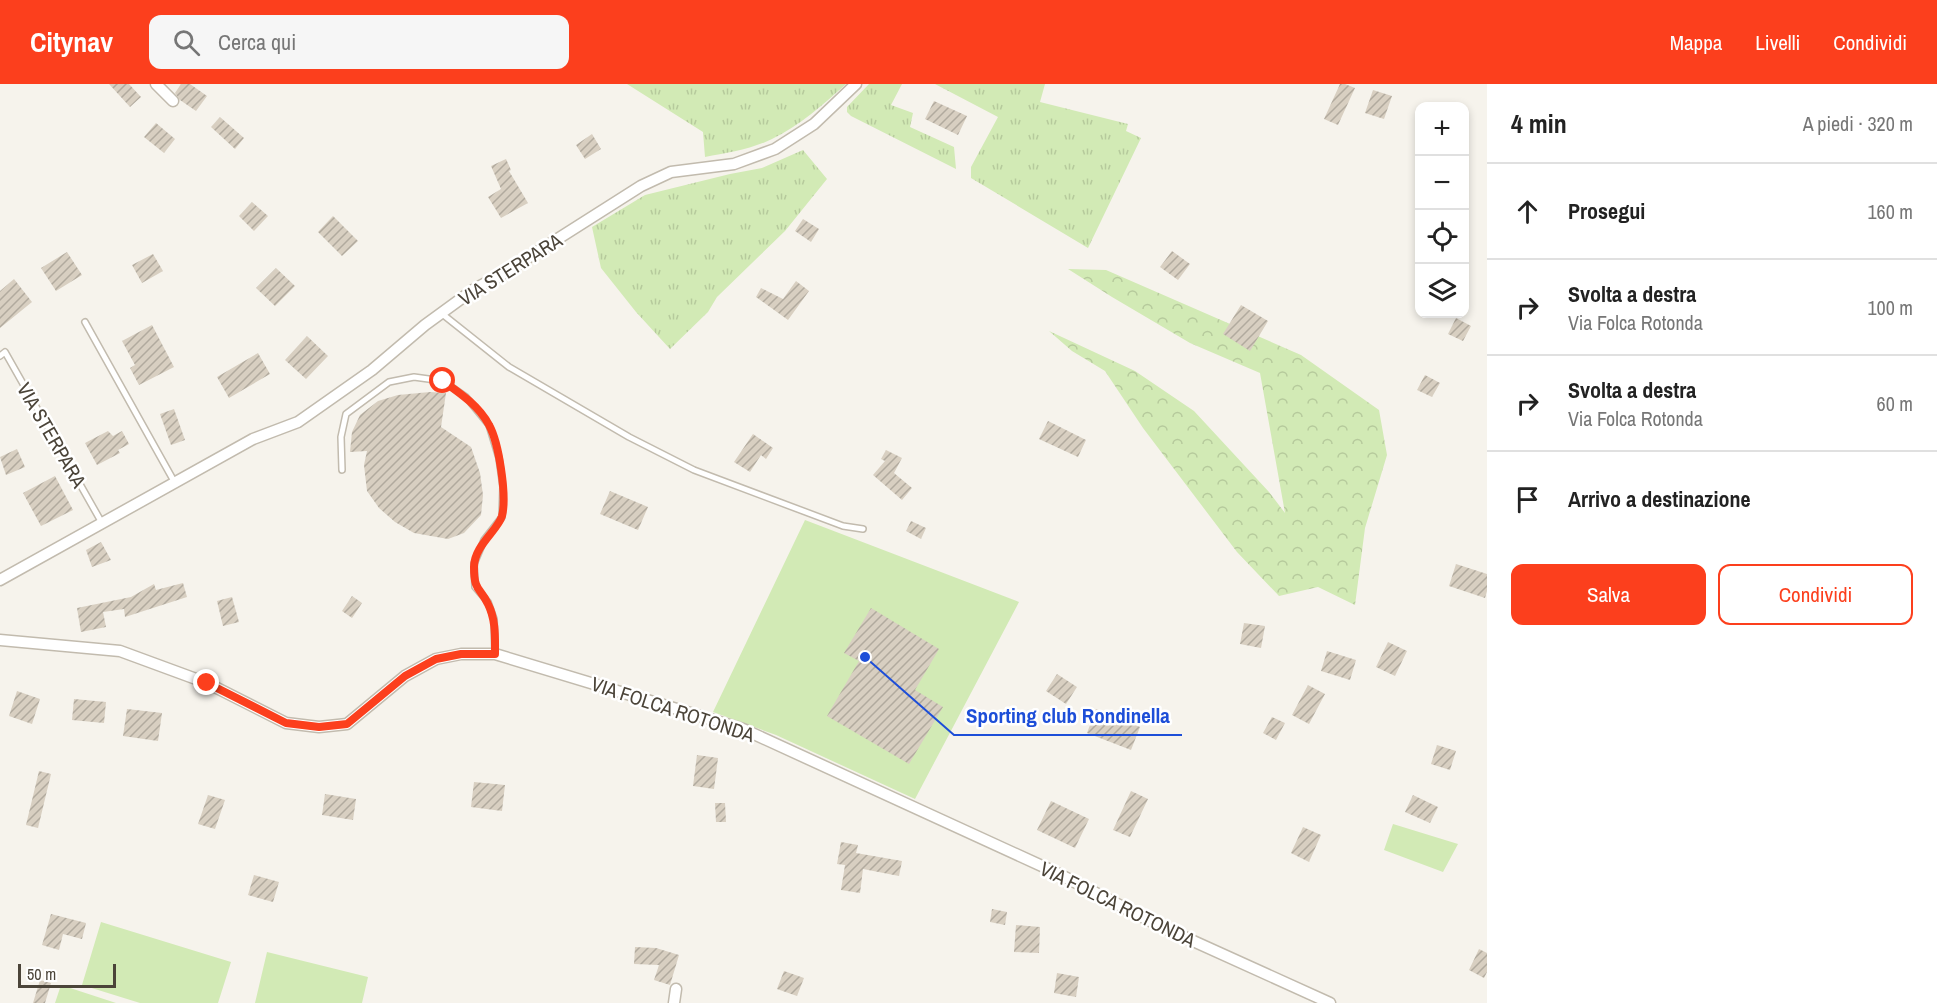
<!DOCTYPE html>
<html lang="it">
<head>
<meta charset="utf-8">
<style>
  :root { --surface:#fff; --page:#f6f6f6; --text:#222; --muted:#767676; --line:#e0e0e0; --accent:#fc3f1d }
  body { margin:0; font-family:"Archivo Narrow",sans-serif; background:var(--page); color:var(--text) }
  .controls { position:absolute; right:18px; top:18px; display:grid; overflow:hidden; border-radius:12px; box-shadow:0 3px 9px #0003 }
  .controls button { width:54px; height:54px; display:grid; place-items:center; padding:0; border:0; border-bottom:2px solid var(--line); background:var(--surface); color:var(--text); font:30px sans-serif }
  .scale { position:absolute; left:18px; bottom:15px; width:98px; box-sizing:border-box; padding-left:6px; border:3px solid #4b4439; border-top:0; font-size:16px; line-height:21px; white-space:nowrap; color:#4b4439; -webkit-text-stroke:4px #fff; paint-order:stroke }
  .stop { position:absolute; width:18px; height:18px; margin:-14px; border:4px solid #fc3f1d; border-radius:50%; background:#fff }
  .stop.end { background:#fc3f1d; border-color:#fff; box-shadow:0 2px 6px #0008 }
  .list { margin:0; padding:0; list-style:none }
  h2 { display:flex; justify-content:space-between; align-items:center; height:78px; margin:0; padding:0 24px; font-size:26px }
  h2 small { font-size:20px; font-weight:400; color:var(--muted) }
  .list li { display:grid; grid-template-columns:39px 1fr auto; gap:18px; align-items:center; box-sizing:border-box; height:96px; padding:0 24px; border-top:2px solid var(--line) }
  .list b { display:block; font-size:22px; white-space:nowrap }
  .list p { margin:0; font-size:20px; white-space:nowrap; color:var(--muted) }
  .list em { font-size:20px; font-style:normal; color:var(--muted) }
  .actions { display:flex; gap:12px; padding:18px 24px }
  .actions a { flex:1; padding:14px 0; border:2px solid var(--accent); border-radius:12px; text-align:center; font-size:21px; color:var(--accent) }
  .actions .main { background:var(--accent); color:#fff }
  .icon { flex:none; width:33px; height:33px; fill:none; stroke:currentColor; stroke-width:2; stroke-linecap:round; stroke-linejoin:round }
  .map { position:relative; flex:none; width:1487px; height:919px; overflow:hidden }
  header { display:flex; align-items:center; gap:36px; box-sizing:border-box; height:84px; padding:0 30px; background:var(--accent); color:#fff }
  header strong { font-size:28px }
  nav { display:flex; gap:33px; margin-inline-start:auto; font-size:21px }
  .search { width:420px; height:54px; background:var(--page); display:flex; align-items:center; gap:15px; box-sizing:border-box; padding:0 21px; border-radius:12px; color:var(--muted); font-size:22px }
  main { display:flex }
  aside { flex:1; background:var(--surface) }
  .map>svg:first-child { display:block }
  .grass { fill:url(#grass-tufts) }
  .forest { fill:url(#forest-crowns) }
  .garden { fill:#d2eab5 }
  .building { fill:url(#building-hatch) }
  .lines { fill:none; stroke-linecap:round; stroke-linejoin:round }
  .service-casing { stroke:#c2bbae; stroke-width:8 }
  .minor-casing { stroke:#c2bbae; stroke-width:13 }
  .service { stroke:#fff; stroke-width:5 }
  .minor { stroke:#fff; stroke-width:10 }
  .route { stroke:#fc3f1d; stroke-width:8 }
  .labels { text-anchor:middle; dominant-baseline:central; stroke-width:5; stroke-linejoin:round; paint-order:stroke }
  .street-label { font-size:20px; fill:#4b4439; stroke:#fff }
  .leader { fill:none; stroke:#1d4ed8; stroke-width:2 }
  .callout-dot { fill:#1d4ed8; stroke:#fff; stroke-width:2 }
  .callout-label { font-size:21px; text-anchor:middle; font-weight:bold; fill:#1d4ed8; stroke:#fff; stroke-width:5; stroke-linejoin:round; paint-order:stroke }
</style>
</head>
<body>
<header>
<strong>Citynav</strong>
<div class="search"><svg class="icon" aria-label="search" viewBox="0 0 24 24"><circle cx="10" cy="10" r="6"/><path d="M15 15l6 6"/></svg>Cerca qui</div>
<nav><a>Mappa</a><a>Livelli</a><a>Condividi</a></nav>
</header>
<main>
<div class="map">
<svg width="1487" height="919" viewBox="0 0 1487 919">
  <defs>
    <pattern id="grass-tufts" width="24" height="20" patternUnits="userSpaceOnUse" patternTransform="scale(1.5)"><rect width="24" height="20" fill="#d2eab5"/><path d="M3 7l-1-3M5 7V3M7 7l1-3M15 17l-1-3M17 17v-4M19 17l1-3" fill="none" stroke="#b6ca9c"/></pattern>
    <pattern id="forest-crowns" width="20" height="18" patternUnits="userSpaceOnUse" patternTransform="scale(1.5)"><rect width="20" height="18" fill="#d2eab5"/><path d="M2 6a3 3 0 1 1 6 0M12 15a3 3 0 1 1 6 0" fill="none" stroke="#b6ca9c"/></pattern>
    <pattern id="building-hatch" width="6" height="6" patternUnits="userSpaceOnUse" patternTransform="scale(1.5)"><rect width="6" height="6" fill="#d8cfc1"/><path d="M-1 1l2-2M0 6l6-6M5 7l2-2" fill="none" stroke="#b1aa9e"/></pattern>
  </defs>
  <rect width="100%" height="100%" fill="#f6f3ec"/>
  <path class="grass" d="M 627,0 L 846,0 C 824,20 799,42 772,55 C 752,65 727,69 705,73 L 703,48 Z
    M 869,0 L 902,0 L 891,21 L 913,29 L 910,43 L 954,63 L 956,85 L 851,32 L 847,28 L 847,23 Z
    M 935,0 L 1045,0 L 1040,18 L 1128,40 L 1126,47 L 1141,54 L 1088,164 L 971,94 L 971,83 L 998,33 Z
    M 803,66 L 827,95 L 785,147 L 717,213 L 708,228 L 670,265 L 636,228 L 601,184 L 592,143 L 645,111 L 730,90 L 762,84 Z"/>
  <path class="forest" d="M 1068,185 L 1106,186 L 1301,271 L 1379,326 L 1387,371 L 1365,444 L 1355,521 L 1318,503 L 1279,512 L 1237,468 L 1143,344 L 1105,287 L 1072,267 L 1049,247 L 1135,287 L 1194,327 L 1269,408 L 1285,429 L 1260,289 L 1190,259 L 1112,213 Z"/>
  <path class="garden" d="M 805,436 L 1019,518 L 915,715 L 776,651 L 713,628 Z
    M 1393,740 L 1458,760 L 1443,788 L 1384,766 Z
    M 101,838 L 231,878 L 218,919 L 140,919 L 82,901 Z
    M 267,868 L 368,893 L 362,919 L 255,919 Z
    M 61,901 L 116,919 L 55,919 Z"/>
  <path class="building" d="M 109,0 L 129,0 L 141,13 L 130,23 Z
    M 181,0 L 190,0 L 207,12 L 196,27 L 180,16 L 175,9 Z
    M 1340,0 L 1345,0 L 1355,4 L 1338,41 L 1324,35 Z
    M 1373,6 L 1392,12 L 1384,35 L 1365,29 Z
    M 934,17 L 967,32 L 958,51 L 925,35 Z
    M 220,33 L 244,54 L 235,65 L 211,43 Z
    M 156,39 L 175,55 L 164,69 L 144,53 Z
    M 592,50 L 601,65 L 585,75 L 576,61 Z
    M 506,75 L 511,86 L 509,87 L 528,119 L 501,134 L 488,113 L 501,105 L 491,82 Z
    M 252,118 L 268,132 L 254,147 L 239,132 Z
    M 333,132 L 358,157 L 342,172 L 318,148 Z
    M 803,135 L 819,145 L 811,158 L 795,147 Z
    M 1172,167 L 1190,180 L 1178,196 L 1160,183 Z
    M 67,168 L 82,191 L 56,207 L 41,184 Z
    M 153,170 L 163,187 L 142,199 L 132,181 Z
    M 276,184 L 295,202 L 275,222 L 256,204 Z
    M 14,195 L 32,218 L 0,244 L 0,207 Z
    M 796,197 L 809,207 L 788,236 L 756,213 L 761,204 L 783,215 Z
    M 1241,221 L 1268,237 L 1250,267 L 1223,250 Z
    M 1456,234 L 1471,242 L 1463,257 L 1448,250 Z
    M 152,241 L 174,283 L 139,301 L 130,284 L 135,281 L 122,257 Z
    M 307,252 L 328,272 L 306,295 L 285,276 Z
    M 258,269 L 270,290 L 229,314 L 217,293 Z
    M 1425,291 L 1440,299 L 1432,313 L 1417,306 Z
    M 430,308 L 446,309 L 441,343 L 471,363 L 480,389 L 483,411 L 481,431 L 464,449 L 448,455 L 414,449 L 395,438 L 379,424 L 367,407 L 364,381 L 367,367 L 350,368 L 352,348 L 360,331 L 378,317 L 398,311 Z
    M 174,325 L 185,356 L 171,361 L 160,330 Z
    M 1048,337 L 1086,356 L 1078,373 L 1039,355 Z
    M 108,347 L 113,352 L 122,347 L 129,360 L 118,366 L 120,369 L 97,381 L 85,359 Z
    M 753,350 L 773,364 L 766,375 L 761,371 L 750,388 L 734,378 Z
    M 17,365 L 25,383 L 6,391 L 0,373 Z
    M 886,366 L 902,374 L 894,389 L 912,404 L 902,416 L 873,391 L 885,377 L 881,375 Z
    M 55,392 L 73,426 L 41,442 L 23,409 Z
    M 610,407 L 648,423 L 638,446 L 600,430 Z
    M 911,437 L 926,444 L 921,455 L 906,447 Z
    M 101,458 L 111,476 L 92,483 L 86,466 Z
    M 1456,480 L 1487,490 L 1487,507 L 1485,514 L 1449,502 Z
    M 183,499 L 187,513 L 125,533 L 124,525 L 103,528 L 106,543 L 81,548 L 77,524 L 131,513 L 154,500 L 156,506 Z
    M 352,512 L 362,519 L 352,534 L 342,527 Z
    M 232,513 L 239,538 L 223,542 L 217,517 Z
    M 871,524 L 939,565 L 915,606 L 943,623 L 909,680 L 827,632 L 859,577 L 844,569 Z
    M 1244,539 L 1265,542 L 1261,564 L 1240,560 Z
    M 1388,558 L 1407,567 L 1395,592 L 1376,583 Z
    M 1327,567 L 1356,576 L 1350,596 L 1321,587 Z
    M 1057,590 L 1077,603 L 1066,620 L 1046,607 Z
    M 1308,601 L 1325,610 L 1309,640 L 1292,631 Z
    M 17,607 L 40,615 L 32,640 L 9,632 Z
    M 74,615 L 106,618 L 104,639 L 72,636 Z
    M 127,625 L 162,629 L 158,657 L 123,652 Z
    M 1096,625 L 1140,643 L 1131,666 L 1087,649 Z
    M 1272,633 L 1285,639 L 1276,656 L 1263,649 Z
    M 1437,661 L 1456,667 L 1450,686 L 1431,680 Z
    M 697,671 L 718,674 L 714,705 L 693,702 Z
    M 39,687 L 51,690 L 38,744 L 26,741 Z
    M 474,698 L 505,701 L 502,727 L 471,723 Z
    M 1131,707 L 1148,715 L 1130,753 L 1113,746 Z
    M 325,710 L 356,715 L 353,736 L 322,731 Z
    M 208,711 L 225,716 L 215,745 L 198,740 Z
    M 1413,711 L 1438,723 L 1430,739 L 1405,728 Z
    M 1051,717 L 1089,735 L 1075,764 L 1037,746 Z
    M 715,719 L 725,719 L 726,738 L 716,738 Z
    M 1303,743 L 1321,751 L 1309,778 L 1291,769 Z
    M 841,758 L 858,761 L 856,769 L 902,777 L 899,792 L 863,785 L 860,809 L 841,806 L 845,781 L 837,780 Z
    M 254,791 L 279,798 L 273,818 L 248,811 Z
    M 992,825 L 1007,828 L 1005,841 L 990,838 Z
    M 51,830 L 86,839 L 82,855 L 63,850 L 59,866 L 42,861 Z
    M 1016,841 L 1040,843 L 1039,869 L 1014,868 Z
    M 635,863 L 656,864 L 679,871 L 670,901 L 654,896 L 659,881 L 634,880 Z
    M 1479,865 L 1487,869 L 1487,888 L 1484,894 L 1469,886 Z
    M 784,887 L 804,894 L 797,912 L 777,905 Z
    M 1057,889 L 1079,893 L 1076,913 L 1054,909 Z
    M 40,896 L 51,899 L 45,919 L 33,919 Z"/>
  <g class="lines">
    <defs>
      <path id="service" d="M 441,229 L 509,283 L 629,353 L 694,386 L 843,442 L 863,445
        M 85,238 L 175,399
        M 0,272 L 5,268 L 102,439
        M 342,386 L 341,353 L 346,330 L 389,298 L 414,293 L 443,297 L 466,313 L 489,341 L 499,374 L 503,403 L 502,433 L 484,456 L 474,480 L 475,503 L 488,518 L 494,535 L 495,570"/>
      <path id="minor" d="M 156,0 L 173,17
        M 0,496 L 253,355 L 298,338 L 372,286 L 425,241 L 473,206 L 504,189 L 641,102 L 671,88 L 734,80 L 775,65 L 814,40 L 856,0
        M 0,556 L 120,567 L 207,599 L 286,639 L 319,643 L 347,640 L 405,592 L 436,575 L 461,570 L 495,570 L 743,645 L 1055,788 L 1160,842 L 1330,919
        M 674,919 L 676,905"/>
    </defs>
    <use href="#service" class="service-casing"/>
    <use href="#minor" class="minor-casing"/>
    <use href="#service" class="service"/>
    <use href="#minor" class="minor"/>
  </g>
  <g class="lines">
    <path class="route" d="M 207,599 L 286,639 L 319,643 L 347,640 L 405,592 L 436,575 L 461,570 L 495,570 C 495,553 496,536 488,520 C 480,503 474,508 474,483 C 474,462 498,446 502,432 C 507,412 499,359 489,341 C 479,322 460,309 443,297"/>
  </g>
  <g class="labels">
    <g class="street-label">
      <text transform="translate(510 185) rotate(-32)">VIA STERPARA</text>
      <text transform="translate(52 351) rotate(60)">VIA STERPARA</text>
      <text transform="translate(673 625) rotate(18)">VIA FOLCA ROTONDA</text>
      <text transform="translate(1118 820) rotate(26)">VIA FOLCA ROTONDA</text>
    </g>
  </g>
  <path class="leader" d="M865 573L954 651H1182"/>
  <circle class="callout-dot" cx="865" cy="573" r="6"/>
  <g class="callout-label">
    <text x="1068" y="639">Sporting club Rondinella</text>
  </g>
</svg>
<div class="controls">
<button>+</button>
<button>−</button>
<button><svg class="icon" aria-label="locate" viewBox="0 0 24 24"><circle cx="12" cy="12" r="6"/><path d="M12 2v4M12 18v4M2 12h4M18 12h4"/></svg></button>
<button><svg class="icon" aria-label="layers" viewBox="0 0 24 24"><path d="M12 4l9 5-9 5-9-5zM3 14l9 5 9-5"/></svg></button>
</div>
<div class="scale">50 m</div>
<div class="stop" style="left:443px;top:297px"></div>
<div class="stop end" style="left:207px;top:599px"></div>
</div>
<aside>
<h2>4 min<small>A piedi · 320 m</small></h2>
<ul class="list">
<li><svg class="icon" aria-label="ahead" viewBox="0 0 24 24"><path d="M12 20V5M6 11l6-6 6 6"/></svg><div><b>Prosegui</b></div><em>160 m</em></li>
<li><svg class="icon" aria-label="right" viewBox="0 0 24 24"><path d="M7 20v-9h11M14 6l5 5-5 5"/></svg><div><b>Svolta a destra</b><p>Via Folca Rotonda</p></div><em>100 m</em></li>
<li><svg class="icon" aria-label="right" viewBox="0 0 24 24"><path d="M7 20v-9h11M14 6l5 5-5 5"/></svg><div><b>Svolta a destra</b><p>Via Folca Rotonda</p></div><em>60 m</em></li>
<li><svg class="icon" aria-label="arrive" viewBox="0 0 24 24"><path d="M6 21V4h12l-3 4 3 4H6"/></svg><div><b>Arrivo a destinazione</b></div></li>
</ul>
<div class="actions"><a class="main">Salva</a><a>Condividi</a></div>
</aside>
</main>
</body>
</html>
